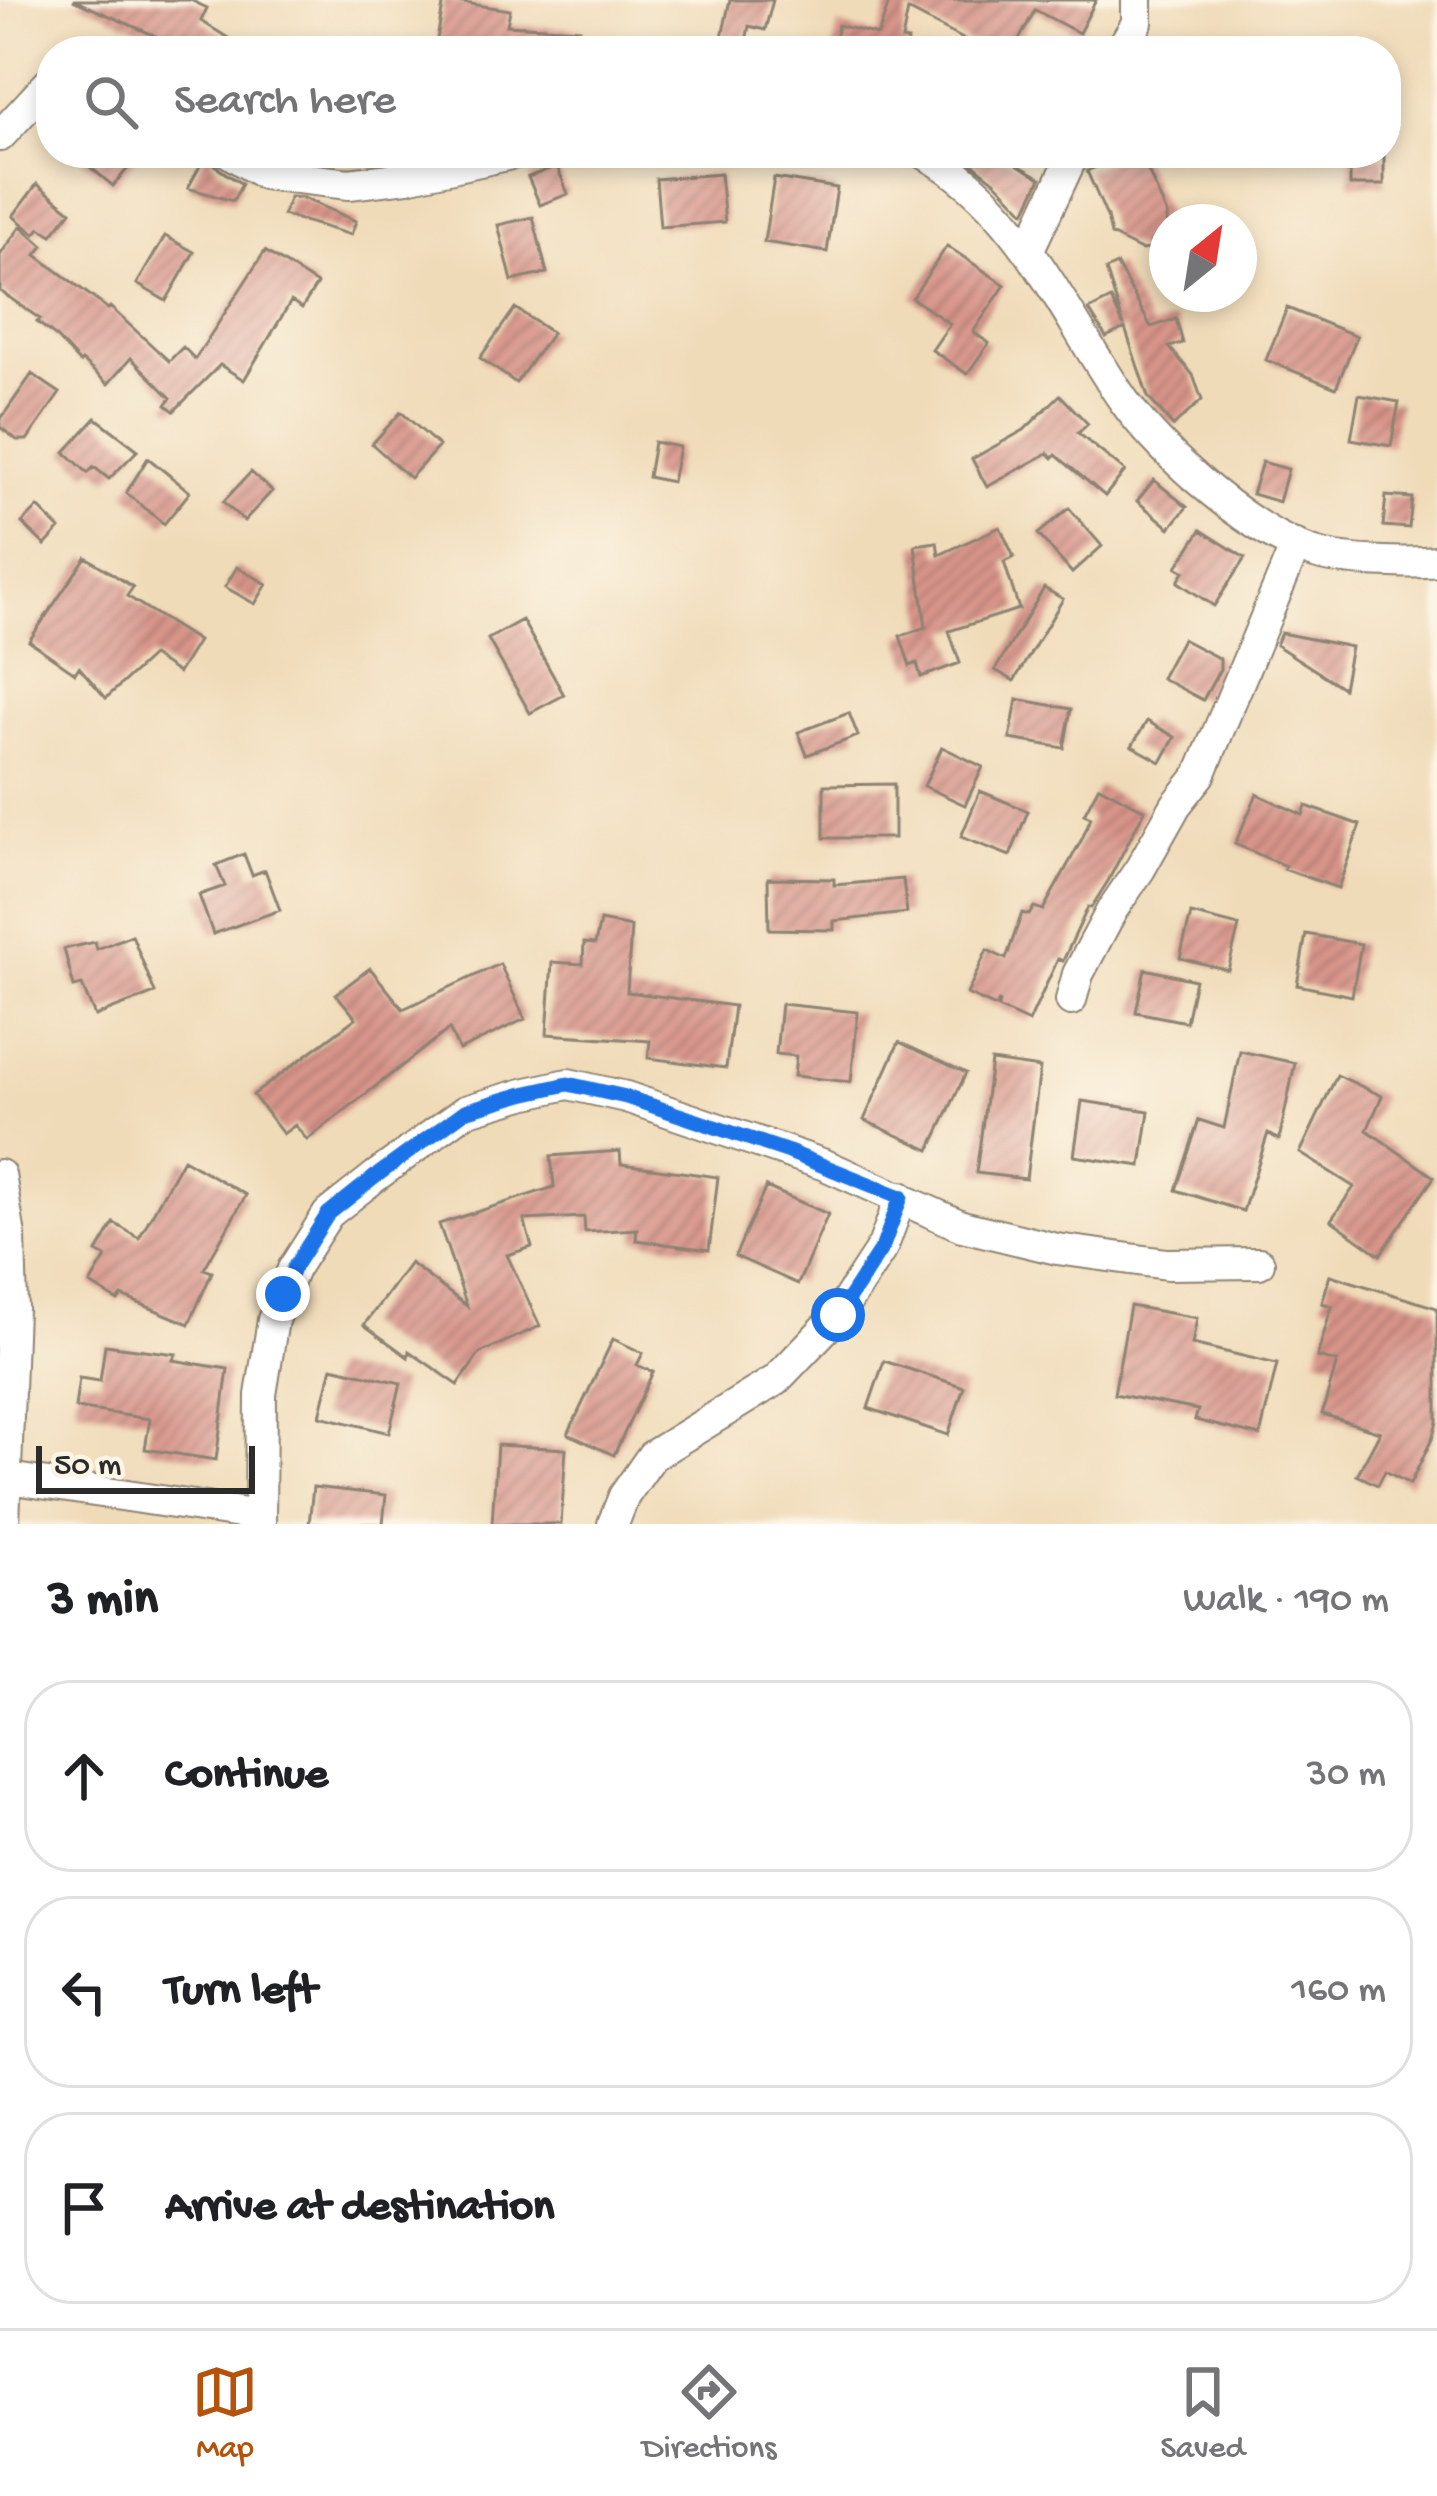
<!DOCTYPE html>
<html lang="en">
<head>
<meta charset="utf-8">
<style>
  :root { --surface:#fff; --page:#f6f6f6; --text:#202124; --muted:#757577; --line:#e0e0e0; --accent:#b45309 }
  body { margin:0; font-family:"Gochi Hand",sans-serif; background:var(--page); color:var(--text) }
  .compass { position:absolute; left:1149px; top:204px; width:108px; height:108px; border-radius:50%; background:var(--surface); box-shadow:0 6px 18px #0003; rotate:30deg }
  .scale { position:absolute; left:36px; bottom:30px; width:219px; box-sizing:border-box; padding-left:12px; border:6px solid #2b2b2b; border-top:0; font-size:33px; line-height:42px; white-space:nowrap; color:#2b2b2b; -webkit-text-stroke:9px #fcf5e5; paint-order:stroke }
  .stop { position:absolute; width:36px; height:36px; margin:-27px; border:9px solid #1a73e8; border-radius:50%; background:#fff }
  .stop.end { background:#1a73e8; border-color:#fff; box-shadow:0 3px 12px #0008 }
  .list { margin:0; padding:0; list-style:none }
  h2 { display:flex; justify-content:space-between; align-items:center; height:156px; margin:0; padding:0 48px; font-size:51px }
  h2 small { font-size:39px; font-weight:400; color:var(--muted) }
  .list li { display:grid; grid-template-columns:78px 1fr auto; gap:36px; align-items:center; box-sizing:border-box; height:192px; margin:0 24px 24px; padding:0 24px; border:3px solid var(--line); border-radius:48px }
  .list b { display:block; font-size:45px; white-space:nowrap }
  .list em { font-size:39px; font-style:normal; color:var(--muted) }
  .icon { flex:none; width:66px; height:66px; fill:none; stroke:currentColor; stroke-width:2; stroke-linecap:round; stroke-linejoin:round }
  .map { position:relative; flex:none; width:1437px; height:1524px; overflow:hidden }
  .search { position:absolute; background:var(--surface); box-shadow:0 6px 18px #0003; left:36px; right:36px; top:36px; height:132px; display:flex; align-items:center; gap:30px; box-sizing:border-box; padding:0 42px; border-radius:48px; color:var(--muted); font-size:45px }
  .sheet { height:804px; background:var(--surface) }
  nav { display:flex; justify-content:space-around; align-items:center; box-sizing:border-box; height:168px; border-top:3px solid var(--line); background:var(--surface); font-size:33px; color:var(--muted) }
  nav a { display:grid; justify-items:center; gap:6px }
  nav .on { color:var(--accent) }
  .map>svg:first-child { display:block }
  .building { fill:url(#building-hatch) }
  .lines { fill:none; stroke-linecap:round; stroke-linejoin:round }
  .minor-casing { stroke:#8e8372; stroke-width:34 }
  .minor { stroke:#fff; stroke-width:30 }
  .route { stroke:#1a73e8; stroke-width:15 }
</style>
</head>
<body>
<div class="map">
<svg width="1437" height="1524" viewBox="0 0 1437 1524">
  <defs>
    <pattern id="building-hatch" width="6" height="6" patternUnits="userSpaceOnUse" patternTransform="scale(3)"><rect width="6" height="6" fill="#d8948a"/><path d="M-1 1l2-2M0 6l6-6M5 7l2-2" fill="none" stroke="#af7971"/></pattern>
  </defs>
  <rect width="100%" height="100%" fill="#fcf5e5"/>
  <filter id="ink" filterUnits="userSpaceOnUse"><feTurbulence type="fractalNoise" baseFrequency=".00833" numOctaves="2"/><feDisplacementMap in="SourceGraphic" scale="24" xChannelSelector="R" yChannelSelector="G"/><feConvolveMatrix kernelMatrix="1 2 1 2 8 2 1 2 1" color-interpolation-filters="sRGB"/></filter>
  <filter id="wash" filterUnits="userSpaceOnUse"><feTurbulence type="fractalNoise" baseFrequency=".004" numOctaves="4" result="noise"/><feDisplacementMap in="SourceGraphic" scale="48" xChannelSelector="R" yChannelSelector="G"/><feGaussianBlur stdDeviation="2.7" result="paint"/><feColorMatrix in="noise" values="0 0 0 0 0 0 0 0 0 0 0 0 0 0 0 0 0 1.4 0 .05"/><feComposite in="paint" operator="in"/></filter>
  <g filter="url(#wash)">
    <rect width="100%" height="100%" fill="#f0dbb9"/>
    <g id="blocks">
      <path class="building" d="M 73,0 L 190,0 L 207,8 L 201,21 L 249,51 L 190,51 Z
        M 444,0 L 510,10 L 507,25 L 580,29 L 579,51 L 435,51 Z
        M 730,0 L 773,0 L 765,30 L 749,26 L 744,51 L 719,51 Z
        M 890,0 L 1096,0 L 1079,33 L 1035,10 L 1013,51 L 986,51 L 908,10 L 902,40 L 908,41 L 907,51 L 832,51 L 838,25 L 878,35 Z
        M 73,153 L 141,153 L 113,186 Z
        M 207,153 L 211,153 L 212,161 L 219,169 L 242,184 L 233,201 L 188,188 Z
        M 959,153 L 997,153 L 1041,178 L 1025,212 L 996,182 Z
        M 1128,153 L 1140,153 L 1167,214 L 1167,247 L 1141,250 L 1111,235 L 1107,217 L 1087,171 Z
        M 1384,156 L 1384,185 L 1350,185 L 1350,157 Z
        M 557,166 L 568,194 L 540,205 L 528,177 Z
        M 720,174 L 725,222 L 660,227 L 656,179 Z
        M 774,178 L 837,188 L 827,252 L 764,242 Z
        M 37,184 L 71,211 L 52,235 L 40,228 L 35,234 L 13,216 Z
        M 290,197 L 303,198 L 356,221 L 351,235 L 283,215 Z
        M 533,217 L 547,273 L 512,281 L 498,225 Z
        M 21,226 L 43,246 L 36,255 L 108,309 L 110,307 L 169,361 L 183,347 L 195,359 L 265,251 L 317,284 L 302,308 L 291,301 L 244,380 L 220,365 L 174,411 L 166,405 L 171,398 L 131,358 L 108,384 L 82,361 L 80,363 L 54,335 L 37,322 L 40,319 L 0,291 L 0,255 Z
        M 165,236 L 194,252 L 166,301 L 137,284 Z
        M 947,246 L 1005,285 L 973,332 L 989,343 L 967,374 L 932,350 L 950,324 L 912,298 Z
        M 1117,265 L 1151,327 L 1176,319 L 1183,343 L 1169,347 L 1193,375 L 1202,400 L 1173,426 L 1148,397 L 1125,328 L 1106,337 L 1089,310 L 1111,299 L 1124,326 L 1106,270 Z
        M 515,308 L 552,333 L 516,383 L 480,358 Z
        M 1287,308 L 1357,336 L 1336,388 L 1266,360 Z
        M 32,374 L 60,393 L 27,440 L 17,440 L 0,427 L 0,420 Z
        M 1060,395 L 1088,424 L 1078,433 L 1125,471 L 1105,496 L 1056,455 L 1053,458 L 1048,453 L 987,487 L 972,459 L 1024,430 Z
        M 1359,395 L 1399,402 L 1391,446 L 1351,439 Z
        M 401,412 L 439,446 L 410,478 L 372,444 Z
        M 96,418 L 138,450 L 109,479 L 94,467 L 88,473 L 65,452 Z
        M 654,442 L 679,447 L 672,482 L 648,477 Z
        M 148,458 L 190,492 L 164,524 L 126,493 Z
        M 1262,462 L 1288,469 L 1279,502 L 1252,494 Z
        M 251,472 L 272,491 L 244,521 L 223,502 Z
        M 1154,480 L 1187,507 L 1170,528 L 1137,501 Z
        M 1386,496 L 1412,498 L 1409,528 L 1383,526 Z
        M 38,507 L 60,529 L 45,545 L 22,523 Z
        M 1069,508 L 1102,546 L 1072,573 L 1038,534 Z
        M 1000,527 L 1014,557 L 1004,562 L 1019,609 L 949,631 L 960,663 L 921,677 L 917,663 L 910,666 L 900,636 L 926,627 L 915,545 L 937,542 L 939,555 Z
        M 1201,530 L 1245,558 L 1214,606 L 1178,582 L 1184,571 L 1177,567 Z
        M 86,557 L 133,587 L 127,596 L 198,641 L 178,673 L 152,656 L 106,698 L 79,667 L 75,673 L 29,641 Z
        M 237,567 L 267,584 L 255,604 L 225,587 Z
        M 1044,588 L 1063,599 L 1014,681 L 995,670 Z
        M 522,620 L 564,695 L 530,713 L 488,639 Z
        M 1281,633 L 1351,647 L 1343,688 L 1276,645 Z
        M 1182,639 L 1220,659 L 1220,669 L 1203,700 L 1161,678 Z
        M 1017,699 L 1071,709 L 1064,748 L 1010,739 Z
        M 849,713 L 858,736 L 807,755 L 798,732 Z
        M 1147,721 L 1175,737 L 1161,762 L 1132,746 Z
        M 942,747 L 983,767 L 965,805 L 924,786 Z
        M 894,784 L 894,838 L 824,838 L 824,785 Z
        M 1099,786 L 1145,810 L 1108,881 L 1091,908 L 1088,907 L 1063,961 L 1058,959 L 1029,1022 L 998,1008 L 999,1001 L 996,1007 L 967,994 L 987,950 L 1006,959 L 1022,913 L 1029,915 L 1034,907 L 1043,910 L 1082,839 L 1091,817 L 1084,814 Z
        M 980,791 L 1028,811 L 1010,856 L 961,837 Z
        M 1257,794 L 1303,815 L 1306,806 L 1360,825 L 1338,888 L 1284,869 L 1285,866 L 1235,844 Z
        M 244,854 L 252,875 L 265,870 L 280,910 L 213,934 L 199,895 L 225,886 L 216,865 Z
        M 768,878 L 834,879 L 834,885 L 903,879 L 907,913 L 834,921 L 834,930 L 769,929 Z
        M 1191,914 L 1239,926 L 1228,970 L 1180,958 Z
        M 600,921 L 631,927 L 627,992 L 734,1006 L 726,1068 L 648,1058 L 650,1041 L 547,1034 L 552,962 L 583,964 L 584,943 L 595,944 Z
        M 1306,934 L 1361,944 L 1352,996 L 1297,985 Z
        M 132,935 L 155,993 L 95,1016 L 82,985 L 74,987 L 64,949 L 95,942 L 97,949 Z
        M 500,964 L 525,1019 L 459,1050 L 449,1029 L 307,1140 L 295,1125 L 283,1134 L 253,1095 L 356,1018 L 336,994 L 370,968 L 403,1009 Z
        M 1145,969 L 1195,980 L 1186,1022 L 1136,1012 Z
        M 781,1004 L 858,1012 L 851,1082 L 794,1076 L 796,1056 L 776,1054 Z
        M 899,1042 L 966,1073 L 930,1150 L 864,1120 Z
        M 1240,1051 L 1295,1063 L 1279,1140 L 1268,1133 L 1243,1211 L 1176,1190 L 1199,1120 L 1224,1128 Z
        M 991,1061 L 1040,1068 L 1026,1179 L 976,1173 Z
        M 1337,1075 L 1382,1096 L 1367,1130 L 1434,1177 L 1380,1255 L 1331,1220 L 1354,1187 L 1300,1153 Z
        M 1082,1101 L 1149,1111 L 1141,1166 L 1074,1156 Z
        M 620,1151 L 621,1164 L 718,1177 L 709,1250 L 636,1240 L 637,1229 L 585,1232 L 584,1217 L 524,1220 L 532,1247 L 507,1255 L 540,1326 L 480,1353 L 458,1385 L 409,1351 L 408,1357 L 364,1325 L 410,1263 L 467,1306 L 439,1224 L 554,1187 L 551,1156 Z
        M 183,1159 L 246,1195 L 204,1269 L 212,1272 L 189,1324 L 122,1296 L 118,1301 L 90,1284 L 106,1257 L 97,1252 L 114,1223 L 139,1238 Z
        M 766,1187 L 828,1214 L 798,1284 L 735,1256 Z
        M 1330,1275 L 1437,1308 L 1437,1422 L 1432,1439 L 1410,1484 L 1385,1471 L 1378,1485 L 1357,1475 L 1380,1432 L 1322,1414 L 1337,1362 L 1317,1357 L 1332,1306 L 1322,1303 Z
        M 1130,1306 L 1197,1318 L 1192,1344 L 1277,1364 L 1260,1436 L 1195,1420 L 1198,1410 L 1114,1394 Z
        M 613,1339 L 643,1353 L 637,1365 L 653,1372 L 614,1455 L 568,1434 Z
        M 105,1345 L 176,1354 L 173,1360 L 228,1369 L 216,1460 L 145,1449 L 150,1419 L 75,1408 L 79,1378 L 100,1381 Z
        M 884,1361 L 964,1387 L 948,1435 L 868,1408 Z
        M 332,1367 L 401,1383 L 389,1433 L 320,1416 Z
        M 497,1445 L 566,1449 L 561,1524 L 492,1524 Z
        M 313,1487 L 386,1495 L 383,1524 L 309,1524 Z"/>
    </g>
  </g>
  <g filter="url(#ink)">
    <use href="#blocks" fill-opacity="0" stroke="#8e8372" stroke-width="3"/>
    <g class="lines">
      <defs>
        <path id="minor" d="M 1120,51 L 1137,23 L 1137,0
          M 0,136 L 51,81
          M 230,153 L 264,174 L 349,184 L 407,177 L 516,153
          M 924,153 C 1022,207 1063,314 1124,401 C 1162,455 1254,536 1318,554 C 1346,562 1408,564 1437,561
          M 1029,249 L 1074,153
          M 1071,1000 L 1078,974 L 1112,910 L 1140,869 L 1176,805 L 1200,775 L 1296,545
          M 0,1175 L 10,1236 L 12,1309 L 4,1524
          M 8,1478 L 260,1516
          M 260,1524 L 261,1395 L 273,1320 L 293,1269 L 328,1214 L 376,1176 L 465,1111 L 523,1094 L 568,1084 L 626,1097 L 825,1165 L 962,1226 L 1057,1249 L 1167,1264 L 1259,1263
          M 613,1524 L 624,1496 L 652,1456 L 776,1380 L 838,1315 L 883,1246 L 901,1197"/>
      </defs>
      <use href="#minor" class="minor-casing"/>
      <use href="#minor" class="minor"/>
    </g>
  </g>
  <g class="lines" filter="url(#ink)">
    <path class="route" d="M 283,1294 L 293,1269 L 328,1214 L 376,1176 L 465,1111 L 523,1094 L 568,1084 L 626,1097 L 789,1152 L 901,1197 L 883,1246 L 838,1315"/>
  </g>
</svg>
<svg class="compass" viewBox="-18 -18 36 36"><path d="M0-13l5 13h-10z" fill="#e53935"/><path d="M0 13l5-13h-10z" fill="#757577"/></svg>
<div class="scale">50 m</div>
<div class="stop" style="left:838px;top:1315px"></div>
<div class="stop end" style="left:283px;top:1294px"></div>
<div class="search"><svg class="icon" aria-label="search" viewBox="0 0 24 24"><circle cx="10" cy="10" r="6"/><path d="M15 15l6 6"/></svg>Search here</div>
</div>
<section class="sheet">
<h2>3 min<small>Walk · 190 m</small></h2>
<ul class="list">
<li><svg class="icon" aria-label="ahead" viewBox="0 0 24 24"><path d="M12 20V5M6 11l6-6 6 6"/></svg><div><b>Continue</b></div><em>30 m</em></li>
<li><svg class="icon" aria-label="left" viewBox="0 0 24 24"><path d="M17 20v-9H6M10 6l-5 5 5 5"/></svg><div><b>Turn left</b></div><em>160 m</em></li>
<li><svg class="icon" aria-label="arrive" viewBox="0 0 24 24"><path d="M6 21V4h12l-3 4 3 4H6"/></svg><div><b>Arrive at destination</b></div></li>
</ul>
</section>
<nav>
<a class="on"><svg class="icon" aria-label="map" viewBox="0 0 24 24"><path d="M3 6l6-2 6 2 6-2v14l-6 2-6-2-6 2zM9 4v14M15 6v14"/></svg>Map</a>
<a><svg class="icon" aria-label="directions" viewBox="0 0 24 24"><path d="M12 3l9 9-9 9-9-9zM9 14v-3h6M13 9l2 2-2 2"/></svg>Directions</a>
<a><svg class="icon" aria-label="saved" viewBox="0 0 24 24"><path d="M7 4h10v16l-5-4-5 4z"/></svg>Saved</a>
</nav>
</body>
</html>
